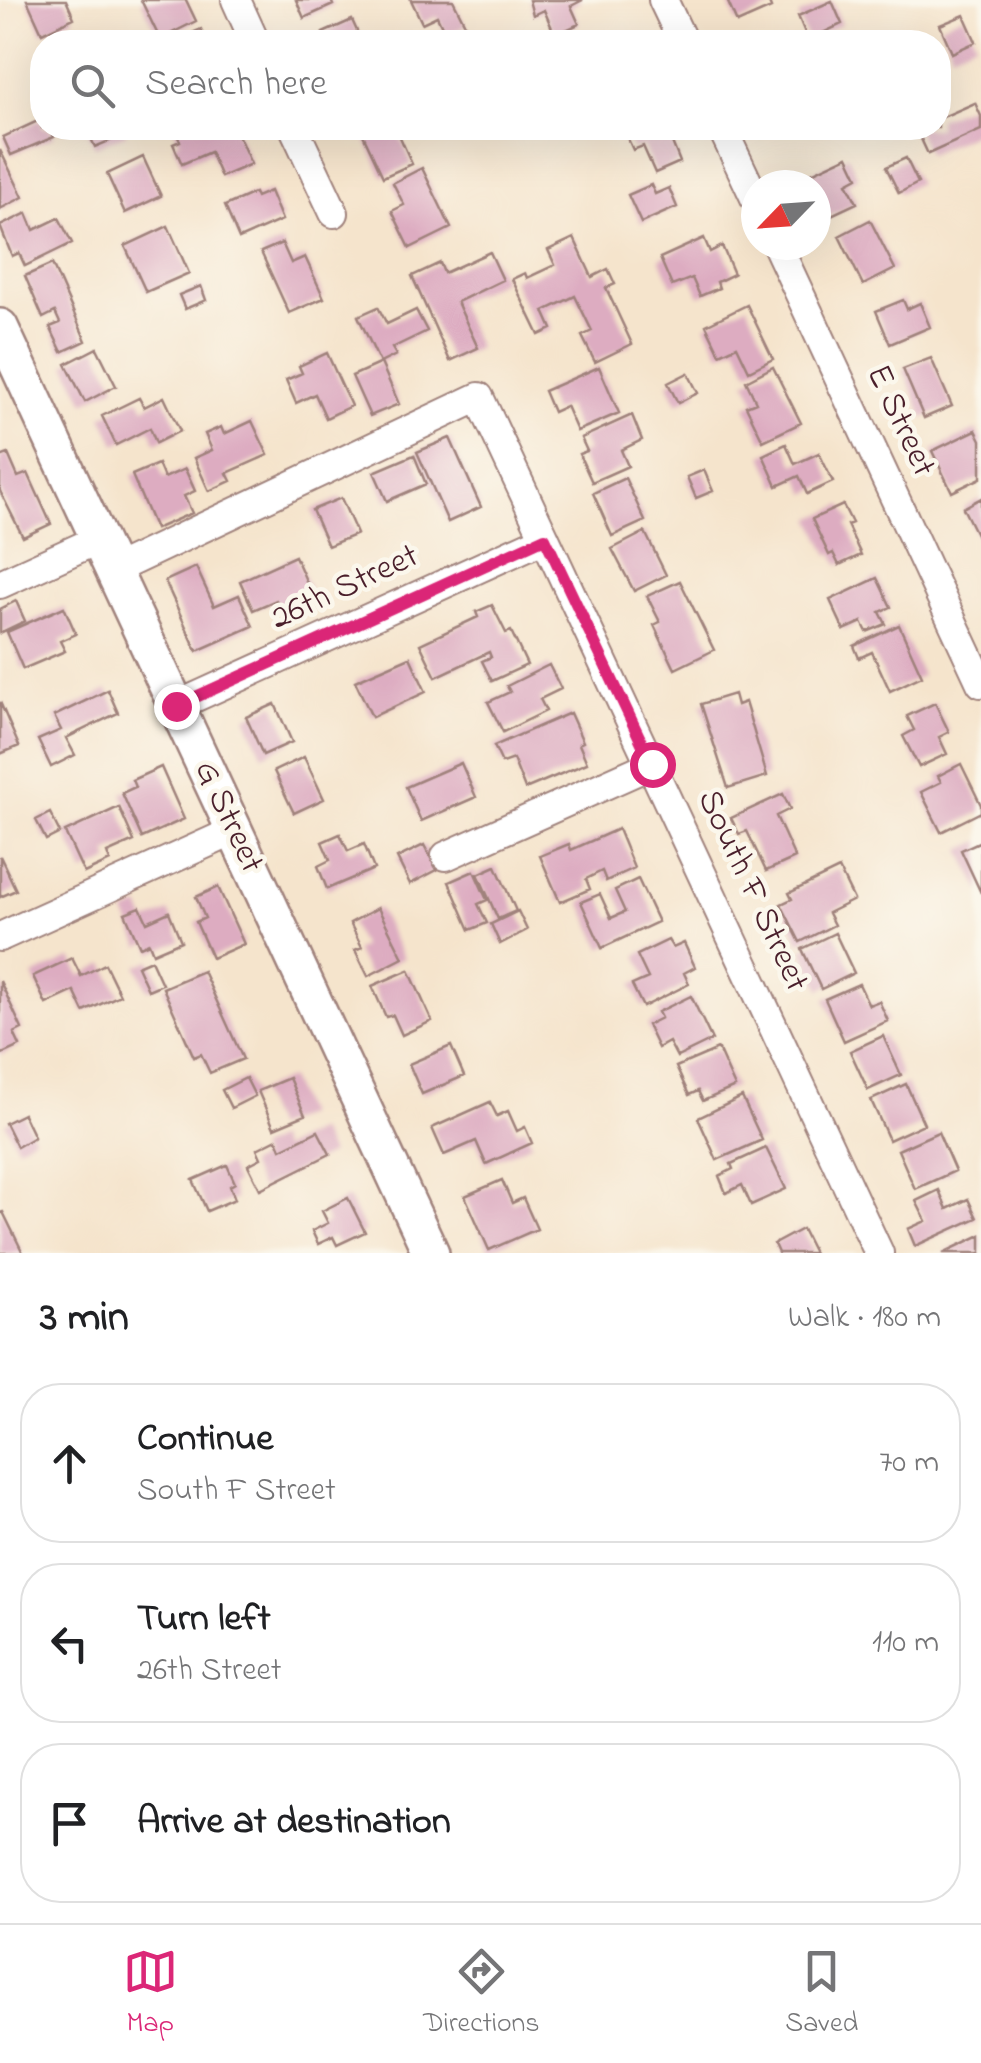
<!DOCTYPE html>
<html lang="en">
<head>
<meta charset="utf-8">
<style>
  :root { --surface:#fff; --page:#f2f2f2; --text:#202124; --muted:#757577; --line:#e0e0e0; --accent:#db2777 }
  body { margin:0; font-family:"Indie Flower",sans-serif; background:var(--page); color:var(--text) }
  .compass { position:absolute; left:741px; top:170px; width:90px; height:90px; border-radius:50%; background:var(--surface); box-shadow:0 10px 40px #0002; rotate:245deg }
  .stop { position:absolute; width:30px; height:30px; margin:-22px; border:8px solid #db2777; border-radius:50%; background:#fff }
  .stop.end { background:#db2777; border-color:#fff; box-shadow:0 2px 10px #0008 }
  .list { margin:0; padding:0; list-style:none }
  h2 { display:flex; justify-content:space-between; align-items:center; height:130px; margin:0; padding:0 40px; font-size:42px }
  h2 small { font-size:32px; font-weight:400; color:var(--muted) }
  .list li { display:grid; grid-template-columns:65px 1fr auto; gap:30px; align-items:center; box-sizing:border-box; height:160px; margin:0 20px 20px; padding:0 20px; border:2px solid var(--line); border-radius:40px }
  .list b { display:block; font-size:38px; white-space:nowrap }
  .list p { margin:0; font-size:32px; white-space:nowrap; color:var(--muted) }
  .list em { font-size:32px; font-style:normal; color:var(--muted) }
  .icon { flex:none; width:55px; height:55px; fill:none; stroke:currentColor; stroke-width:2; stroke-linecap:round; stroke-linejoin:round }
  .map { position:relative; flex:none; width:981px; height:1253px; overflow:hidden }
  .search { position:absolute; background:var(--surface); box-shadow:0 10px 40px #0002; left:30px; right:30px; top:30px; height:110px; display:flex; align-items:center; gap:25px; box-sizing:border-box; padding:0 35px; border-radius:40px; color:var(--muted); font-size:38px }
  .sheet { height:670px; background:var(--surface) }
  nav { display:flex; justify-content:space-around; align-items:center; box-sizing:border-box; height:140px; border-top:2px solid var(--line); background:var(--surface); font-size:28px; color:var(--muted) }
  nav a { display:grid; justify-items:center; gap:5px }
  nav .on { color:var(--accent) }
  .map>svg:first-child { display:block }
  .building { fill:#ddacc1 }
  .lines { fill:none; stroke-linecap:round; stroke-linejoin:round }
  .minor-casing { stroke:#a0827c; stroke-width:32 }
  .tertiary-casing { stroke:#a0827c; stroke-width:40 }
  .minor { stroke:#fff; stroke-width:28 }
  .tertiary { stroke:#fff; stroke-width:35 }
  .route { stroke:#db2777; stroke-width:12 }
  .labels { text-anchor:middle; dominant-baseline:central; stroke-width:9; stroke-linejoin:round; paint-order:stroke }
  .street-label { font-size:35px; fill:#4a1f2b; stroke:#fbf7ec }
</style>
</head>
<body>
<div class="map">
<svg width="981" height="1253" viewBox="0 0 981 1253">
  <rect width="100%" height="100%" fill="#fbf7ec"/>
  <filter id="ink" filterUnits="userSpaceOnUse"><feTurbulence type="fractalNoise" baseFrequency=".01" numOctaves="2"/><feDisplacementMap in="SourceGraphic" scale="20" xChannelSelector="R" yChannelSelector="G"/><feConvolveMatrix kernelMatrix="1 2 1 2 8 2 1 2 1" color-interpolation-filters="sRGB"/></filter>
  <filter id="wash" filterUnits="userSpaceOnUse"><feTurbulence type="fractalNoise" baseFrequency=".0048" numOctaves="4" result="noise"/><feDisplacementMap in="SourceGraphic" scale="40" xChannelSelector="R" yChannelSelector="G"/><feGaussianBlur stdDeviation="2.25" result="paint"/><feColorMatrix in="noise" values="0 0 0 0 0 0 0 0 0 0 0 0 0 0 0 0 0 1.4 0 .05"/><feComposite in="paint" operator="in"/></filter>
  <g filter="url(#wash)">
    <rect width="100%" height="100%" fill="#f5e4cc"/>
    <g id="blocks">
      <path class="building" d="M 27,0 L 66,0 L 74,18 L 42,33 Z
        M 141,0 L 186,0 L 196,21 L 160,39 Z
        M 296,0 L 331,0 L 333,5 L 304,18 Z
        M 411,0 L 453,0 L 466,26 L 446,35 L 437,16 L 422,23 Z
        M 529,0 L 583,0 L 571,6 L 579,24 L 555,35 L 544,10 L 533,15 Z
        M 727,0 L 768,0 L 771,8 L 737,23 Z
        M 832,1 L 842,24 L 808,40 L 798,16 Z
        M 964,15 L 976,42 L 952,53 L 940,25 Z
        M 352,20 L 362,42 L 327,42 L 323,33 Z
        M 201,29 L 208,42 L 172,42 Z
        M 460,31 L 466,42 L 437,42 Z
        M 975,103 L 981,116 L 981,130 L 928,154 L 916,128 L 938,128 L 938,119 Z
        M 42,119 L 42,128 L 50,128 L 54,137 L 11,155 L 3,137 Z
        M 86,128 L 124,128 L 126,134 L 95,147 Z
        M 178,128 L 235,128 L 251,164 L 221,177 L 210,152 L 182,164 L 173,144 L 180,141 L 174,129 Z
        M 360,128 L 396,128 L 412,164 L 383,177 Z
        M 623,128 L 657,128 L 660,135 L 668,132 L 680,162 L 655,173 L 643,146 L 633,150 Z
        M 0,150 L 23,197 L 0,209 Z
        M 848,156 L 858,177 L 847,183 L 857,203 L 827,217 L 816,193 L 816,185 L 812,185 L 807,175 Z
        M 143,157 L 161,196 L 125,213 L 107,174 Z
        M 906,158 L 918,183 L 899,193 L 886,167 Z
        M 422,168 L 451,228 L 410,248 L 392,211 L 404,205 L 393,183 Z
        M 651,185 L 655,194 L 669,188 L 677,207 L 641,223 L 628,195 Z
        M 270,191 L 282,220 L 239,239 L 225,206 L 254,193 L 256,197 Z
        M 27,213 L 34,230 L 59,218 L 72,243 L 25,266 L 19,253 L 12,256 L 0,226 Z
        M 870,220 L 895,269 L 863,285 L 839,236 Z
        M 168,226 L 189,273 L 146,292 L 125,246 Z
        M 574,238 L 592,277 L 608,269 L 615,284 L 606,288 L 632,344 L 595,362 L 582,336 L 592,331 L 575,296 L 544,311 L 552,329 L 539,335 L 512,279 L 525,273 L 527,278 L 555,265 L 548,250 Z
        M 704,238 L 710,252 L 722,246 L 734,274 L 717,282 L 719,288 L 700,296 L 692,278 L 672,286 L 660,258 Z
        M 282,243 L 291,263 L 305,257 L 324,298 L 289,313 L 261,252 Z
        M 490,252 L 503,280 L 457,302 L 478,348 L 450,361 L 412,276 L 440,263 L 444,273 Z
        M 52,264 L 86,341 L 62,352 L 50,327 L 60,323 L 55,312 L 43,318 L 25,276 Z
        M 201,286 L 206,300 L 185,309 L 179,295 Z
        M 903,300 L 907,309 L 920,303 L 930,327 L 890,344 L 876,311 Z
        M 747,305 L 773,359 L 749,371 L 737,346 L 720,354 L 706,325 Z
        M 378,307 L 387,324 L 416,310 L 427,331 L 392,348 L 396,355 L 380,363 L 358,316 Z
        M 97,348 L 116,386 L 85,402 L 66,364 Z
        M 327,353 L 351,406 L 326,418 L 315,394 L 296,403 L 286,380 L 302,373 L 299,366 Z
        M 931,358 L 952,406 L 924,418 L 903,369 Z
        M 381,363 L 399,404 L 370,416 L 352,376 Z
        M 599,367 L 619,413 L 577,431 L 566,406 L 553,412 L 544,391 Z
        M 773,367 L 801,423 L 763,441 L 746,406 L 756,402 L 746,381 Z
        M 688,373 L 698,393 L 678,403 L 668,383 Z
        M 164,397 L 180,431 L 156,443 L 150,428 L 116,445 L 102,416 L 139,398 L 144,407 Z
        M 632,415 L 642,440 L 621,450 L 628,466 L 592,482 L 579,454 L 587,451 L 581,438 Z
        M 252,421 L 268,455 L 227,473 L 231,481 L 209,491 L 194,458 L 212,450 L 205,434 L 221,427 L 224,434 Z
        M 976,430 L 981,440 L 981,478 L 952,492 L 932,451 Z
        M 450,438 L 481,507 L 448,522 L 417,452 Z
        M 786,444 L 795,464 L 819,453 L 833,482 L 807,494 L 799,476 L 777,486 L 763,455 Z
        M 8,454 L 18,477 L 28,473 L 51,524 L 23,537 L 0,491 L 0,457 Z
        M 414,455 L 426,484 L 387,501 L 374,472 Z
        M 158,464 L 164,478 L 185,469 L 195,491 L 184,496 L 192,513 L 155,529 L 132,475 Z
        M 704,470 L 713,491 L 696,498 L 687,477 Z
        M 625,478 L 645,521 L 612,536 L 593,493 Z
        M 341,498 L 357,534 L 328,546 L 312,510 Z
        M 981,498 L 981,544 L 963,508 Z
        M 843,505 L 852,523 L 847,525 L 861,555 L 839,565 L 833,553 L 829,555 L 812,519 Z
        M 645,532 L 666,575 L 634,591 L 612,549 Z
        M 295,556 L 312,594 L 280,608 L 276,600 L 253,610 L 240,581 Z
        M 196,567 L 214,606 L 239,595 L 253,626 L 197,651 L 165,581 Z
        M 877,578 L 891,607 L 880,612 L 886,624 L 867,632 L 862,622 L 844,630 L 830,600 Z
        M 680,581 L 714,650 L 675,669 L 654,625 L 660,622 L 647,596 Z
        M 16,601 L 25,621 L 0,633 L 0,609 Z
        M 492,605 L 506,633 L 511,631 L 527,665 L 492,681 L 482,661 L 491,657 L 489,652 L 436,677 L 420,644 L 478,617 L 476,612 Z
        M 64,607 L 76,634 L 60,641 L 65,651 L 23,669 L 7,632 Z
        M 899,625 L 922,676 L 890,691 L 872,652 L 859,658 L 854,646 Z
        M 410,657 L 426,692 L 372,717 L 355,681 Z
        M 549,665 L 561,689 L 540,699 L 546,711 L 503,732 L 488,702 L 510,692 L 507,686 Z
        M 108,690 L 118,713 L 66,738 L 75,755 L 51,767 L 38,740 L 61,730 L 54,716 Z
        M 734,694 L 737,705 L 745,702 L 767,776 L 728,788 L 701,704 Z
        M 0,702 L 19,746 L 0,754 Z
        M 935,703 L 949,732 L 939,737 L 947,754 L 919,767 L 903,736 L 914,730 L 907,716 Z
        M 275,704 L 292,742 L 263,755 L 246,717 Z
        M 570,713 L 583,742 L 579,744 L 587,763 L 525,789 L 513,759 L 502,763 L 494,746 Z
        M 304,757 L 324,799 L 294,813 L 274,771 Z
        M 461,763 L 476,797 L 421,821 L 406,787 Z
        M 961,764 L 981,805 L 981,812 L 941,832 L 921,792 L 941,782 L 938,776 Z
        M 161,767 L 184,819 L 142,838 L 122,793 L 135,787 L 132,780 Z
        M 783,794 L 790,809 L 776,816 L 795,858 L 766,871 L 747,831 L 739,834 L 731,818 Z
        M 119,807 L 134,841 L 107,853 L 110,861 L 84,873 L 65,832 Z
        M 50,813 L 60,833 L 46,840 L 36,820 Z
        M 618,829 L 634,868 L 606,881 L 602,871 L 586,879 L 590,889 L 560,902 L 540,856 L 569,844 L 571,850 Z
        M 340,834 L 348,851 L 364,844 L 374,869 L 327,889 L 318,866 L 330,860 L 322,842 Z
        M 981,841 L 981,893 L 961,850 Z
        M 424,845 L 437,870 L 410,884 L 397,858 Z
        M 0,856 L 16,890 L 0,897 Z
        M 496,866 L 516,911 L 498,919 L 478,874 Z
        M 839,869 L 854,900 L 828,913 L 834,925 L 800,942 L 781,904 L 792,899 L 789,893 Z
        M 474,871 L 487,900 L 478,904 L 487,923 L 470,930 L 449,882 Z
        M 638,879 L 658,922 L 602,948 L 581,902 L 600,894 L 611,918 L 625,912 L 615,890 Z
        M 218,887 L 244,944 L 212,958 L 196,922 L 205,918 L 196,897 Z
        M 140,907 L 147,922 L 169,912 L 181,941 L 153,953 L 149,943 L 140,947 L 125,913 Z
        M 378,908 L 403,958 L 368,976 L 355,950 L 362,947 L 350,923 Z
        M 518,911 L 527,930 L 500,944 L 491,924 Z
        M 835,933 L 854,973 L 821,989 L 802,949 Z
        M 668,940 L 673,948 L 684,943 L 695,967 L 684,973 L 689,984 L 643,1007 L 632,985 L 648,978 L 637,955 Z
        M 72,958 L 81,976 L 105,964 L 120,995 L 84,1012 L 74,991 L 46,1004 L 33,976 Z
        M 151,960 L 162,984 L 148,990 L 137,966 Z
        M 409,970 L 432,1021 L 402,1035 L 393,1015 L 386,1017 L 372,986 Z
        M 203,971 L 243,1059 L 210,1073 L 201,1054 L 194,1057 L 163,988 Z
        M 0,981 L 22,1029 L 14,1033 L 20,1046 L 0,1055 Z
        M 859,984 L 869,1005 L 879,1001 L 888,1021 L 844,1041 L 825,999 Z
        M 691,996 L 712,1040 L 677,1057 L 669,1042 L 658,1048 L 647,1025 L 661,1018 L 658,1012 Z
        M 883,1036 L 901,1075 L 868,1090 L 850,1051 Z
        M 451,1046 L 464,1076 L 422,1094 L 409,1064 Z
        M 718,1049 L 735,1087 L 703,1101 L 698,1091 L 689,1095 L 676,1067 Z
        M 246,1078 L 255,1096 L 231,1108 L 222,1090 Z
        M 289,1078 L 305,1115 L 274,1128 L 258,1091 Z
        M 906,1084 L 924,1124 L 889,1140 L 871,1100 Z
        M 742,1097 L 762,1140 L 717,1160 L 698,1118 Z
        M 490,1102 L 497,1116 L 508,1111 L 517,1131 L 525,1127 L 532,1143 L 486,1164 L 476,1141 L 444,1155 L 432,1128 Z
        M 23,1114 L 34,1137 L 17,1147 L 5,1123 Z
        M 318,1131 L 330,1154 L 260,1189 L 248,1165 L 261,1158 L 257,1149 L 277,1139 L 281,1149 Z
        M 938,1132 L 955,1171 L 915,1189 L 898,1150 Z
        M 766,1148 L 786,1189 L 751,1205 L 742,1185 L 726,1193 L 719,1176 L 733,1169 L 731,1164 Z
        M 227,1165 L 235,1183 L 230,1186 L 235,1199 L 207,1211 L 193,1180 Z
        M 502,1180 L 512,1203 L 523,1198 L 537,1229 L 489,1250 L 465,1196 Z
        M 939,1190 L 947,1209 L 968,1199 L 977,1218 L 915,1246 L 908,1229 L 926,1221 L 916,1201 Z
        M 348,1198 L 365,1232 L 337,1245 L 333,1237 L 318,1244 L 312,1231 L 328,1223 L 322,1211 Z
        M 3,1212 L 23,1253 L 0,1253 L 0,1213 Z
        M 802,1229 L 814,1253 L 778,1253 L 774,1244 Z
        M 981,1235 L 981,1253 L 943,1253 Z"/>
    </g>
  </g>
  <g filter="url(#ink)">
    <use href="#blocks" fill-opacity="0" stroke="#a0827c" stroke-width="2.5"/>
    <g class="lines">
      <defs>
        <path id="minor" d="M 236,0 L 255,42
          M 663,0 L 683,42
          M 294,128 L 334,213
          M 722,128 L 756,200
          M 777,245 L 981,683
          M 113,570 L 479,397 L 879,1253
          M 0,584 L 99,539
          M 176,706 L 545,538
          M 446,856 L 652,764
          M 0,937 L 234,831"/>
        <path id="tertiary" d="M 0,327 L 431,1253"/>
      </defs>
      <use href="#minor" class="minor-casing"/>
      <use href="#tertiary" class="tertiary-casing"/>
      <use href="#minor" class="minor"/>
      <use href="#tertiary" class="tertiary"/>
    </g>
  </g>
  <g class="lines" filter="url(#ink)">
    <path class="route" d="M 176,706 L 545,538 L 652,764"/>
  </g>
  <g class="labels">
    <g class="street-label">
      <text transform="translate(900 421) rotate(65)">E Street</text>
      <text transform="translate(345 588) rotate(-25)">26th Street</text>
      <text transform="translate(228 817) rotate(65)">G Street</text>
      <text transform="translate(752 891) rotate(65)">South F Street</text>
    </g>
  </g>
</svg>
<svg class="compass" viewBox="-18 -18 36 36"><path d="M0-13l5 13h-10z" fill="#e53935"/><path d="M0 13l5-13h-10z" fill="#757577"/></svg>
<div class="stop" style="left:652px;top:764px"></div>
<div class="stop end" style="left:176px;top:706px"></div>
<div class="search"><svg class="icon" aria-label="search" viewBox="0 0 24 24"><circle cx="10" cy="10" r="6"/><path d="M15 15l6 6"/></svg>Search here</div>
</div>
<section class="sheet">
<h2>3 min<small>Walk · 180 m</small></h2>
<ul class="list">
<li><svg class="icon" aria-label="ahead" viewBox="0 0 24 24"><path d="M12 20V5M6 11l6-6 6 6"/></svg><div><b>Continue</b><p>South F Street</p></div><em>70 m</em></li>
<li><svg class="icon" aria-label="left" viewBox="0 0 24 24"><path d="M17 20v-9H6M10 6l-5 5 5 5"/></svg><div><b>Turn left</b><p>26th Street</p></div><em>110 m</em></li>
<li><svg class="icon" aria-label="arrive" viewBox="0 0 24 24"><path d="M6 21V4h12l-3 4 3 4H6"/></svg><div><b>Arrive at destination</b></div></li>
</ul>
</section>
<nav>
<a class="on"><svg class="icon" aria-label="map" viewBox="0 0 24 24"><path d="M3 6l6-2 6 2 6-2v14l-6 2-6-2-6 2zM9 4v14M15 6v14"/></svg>Map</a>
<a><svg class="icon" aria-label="directions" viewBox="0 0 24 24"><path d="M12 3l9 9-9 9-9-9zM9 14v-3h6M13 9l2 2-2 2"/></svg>Directions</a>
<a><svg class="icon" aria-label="saved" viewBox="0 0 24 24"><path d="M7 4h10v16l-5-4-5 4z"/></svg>Saved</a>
</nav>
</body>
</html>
